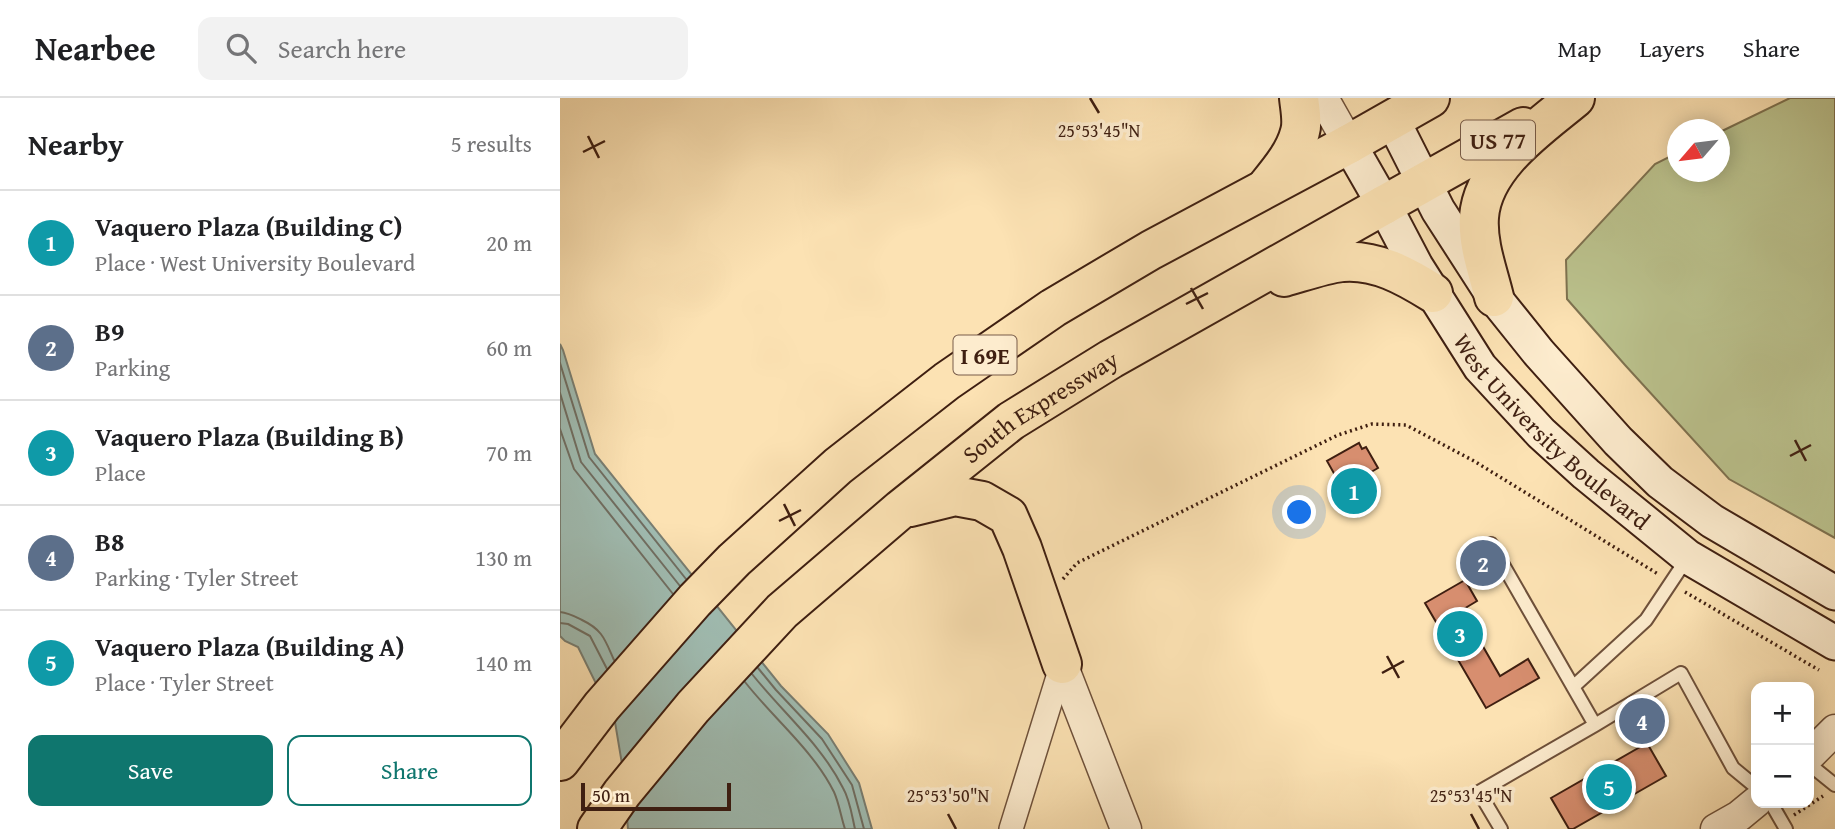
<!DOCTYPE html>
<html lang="en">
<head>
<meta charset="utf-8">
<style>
  :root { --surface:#fff; --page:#f2f2f2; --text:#202124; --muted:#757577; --line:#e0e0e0; --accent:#0f766e }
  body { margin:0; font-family:"Gentium Book Plus",serif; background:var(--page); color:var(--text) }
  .controls { position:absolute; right:21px; bottom:21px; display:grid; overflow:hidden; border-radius:14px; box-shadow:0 4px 18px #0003 }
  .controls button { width:63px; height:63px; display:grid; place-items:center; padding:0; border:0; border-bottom:2px solid var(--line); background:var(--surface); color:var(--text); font:35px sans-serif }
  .compass { position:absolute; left:1107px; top:21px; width:63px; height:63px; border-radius:50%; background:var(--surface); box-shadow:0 4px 18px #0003; rotate:242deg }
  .scale { position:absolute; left:21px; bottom:18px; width:150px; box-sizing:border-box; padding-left:7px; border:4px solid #3f1f11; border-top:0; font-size:19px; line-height:24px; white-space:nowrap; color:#3f1f11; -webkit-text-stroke:5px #fdecce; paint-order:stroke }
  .you { position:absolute; left:740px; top:415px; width:24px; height:24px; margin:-18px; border:5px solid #fff; border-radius:50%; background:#1a73e8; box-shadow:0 0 0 10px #1a73e833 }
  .badge { display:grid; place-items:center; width:46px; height:46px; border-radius:50%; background:var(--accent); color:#fff; font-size:23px; font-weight:700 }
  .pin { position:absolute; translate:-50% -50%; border:4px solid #fff; box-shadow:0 2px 7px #0006 }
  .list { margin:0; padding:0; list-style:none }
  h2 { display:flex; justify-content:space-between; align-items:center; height:91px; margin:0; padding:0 28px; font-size:30px }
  h2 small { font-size:23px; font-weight:400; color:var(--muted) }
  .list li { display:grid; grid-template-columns:46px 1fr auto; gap:21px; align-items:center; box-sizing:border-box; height:105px; padding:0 28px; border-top:2px solid var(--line) }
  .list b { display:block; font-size:26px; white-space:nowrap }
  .list p { margin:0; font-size:23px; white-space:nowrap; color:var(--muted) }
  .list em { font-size:23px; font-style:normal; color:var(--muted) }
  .actions { display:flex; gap:14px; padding:21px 28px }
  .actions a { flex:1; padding:16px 0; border:2px solid var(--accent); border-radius:14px; text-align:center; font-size:24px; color:var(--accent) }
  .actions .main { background:var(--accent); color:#fff }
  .icon { flex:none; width:38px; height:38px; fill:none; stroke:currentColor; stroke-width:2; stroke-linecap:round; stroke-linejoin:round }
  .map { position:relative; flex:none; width:1275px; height:731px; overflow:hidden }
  header { display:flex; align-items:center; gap:42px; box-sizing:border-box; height:98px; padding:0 35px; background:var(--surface); border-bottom:2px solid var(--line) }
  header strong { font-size:33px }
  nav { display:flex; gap:38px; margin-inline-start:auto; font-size:24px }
  .search { width:490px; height:63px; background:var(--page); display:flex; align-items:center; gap:18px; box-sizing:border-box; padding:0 24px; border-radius:14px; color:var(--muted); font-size:26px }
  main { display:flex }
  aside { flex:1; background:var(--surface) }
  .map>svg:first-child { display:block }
  .green { fill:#bcc48f; stroke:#7e7250; stroke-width:2 }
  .water { fill:#a0bdb3; stroke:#797e72; stroke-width:2 }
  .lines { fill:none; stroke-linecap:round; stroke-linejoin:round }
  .shore { stroke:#706e62; stroke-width:2 }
  .building { fill:#d78e6f; stroke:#3f1f11; stroke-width:2 }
  .service-casing { stroke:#6e503a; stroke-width:16 }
  .minor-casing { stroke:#6e503a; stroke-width:26 }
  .tertiary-casing { stroke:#6e503a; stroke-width:33 }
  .secondary-casing { stroke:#3f1f11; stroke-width:37 }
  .trunk-casing { stroke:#3f1f11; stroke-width:42 }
  .motorway-casing { stroke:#3f1f11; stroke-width:42 }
  .path { stroke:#3f1f11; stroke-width:3.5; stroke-dasharray:2 3.5; stroke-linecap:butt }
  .service { stroke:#fdecce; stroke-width:12 }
  .minor { stroke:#fdecce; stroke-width:23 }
  .tertiary { stroke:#fdecce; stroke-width:30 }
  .secondary { stroke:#fdecce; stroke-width:33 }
  .trunk { stroke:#fce2b3; stroke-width:38 }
  .motorway { stroke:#fce2b3; stroke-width:38 }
  .ticks { fill:none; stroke:#3f1f11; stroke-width:2.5 }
  .labels { text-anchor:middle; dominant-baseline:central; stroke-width:7; stroke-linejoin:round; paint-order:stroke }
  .shield { fill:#fdecce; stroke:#785c4a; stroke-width:2 }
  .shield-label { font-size:23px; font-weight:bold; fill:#3f1f11 }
  .street-label { font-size:24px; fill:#3f1f11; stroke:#fdecce }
  .ticks-label { font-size:18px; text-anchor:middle; fill:#3f1f11; stroke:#fdecce; stroke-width:7; stroke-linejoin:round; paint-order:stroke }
</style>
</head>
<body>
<header>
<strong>Nearbee</strong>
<div class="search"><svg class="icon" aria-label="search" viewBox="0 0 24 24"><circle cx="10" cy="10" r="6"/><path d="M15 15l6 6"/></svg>Search here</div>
<nav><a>Map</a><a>Layers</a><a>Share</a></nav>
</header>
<main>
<aside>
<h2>Nearby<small>5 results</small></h2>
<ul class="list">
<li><span class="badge" style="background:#0f9aa8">1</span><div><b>Vaquero Plaza (Building C)</b><p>Place · West University Boulevard</p></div><em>20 m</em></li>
<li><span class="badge" style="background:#5c6f8a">2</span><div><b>B9</b><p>Parking</p></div><em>60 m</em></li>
<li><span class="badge" style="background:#0f9aa8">3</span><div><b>Vaquero Plaza (Building B)</b><p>Place</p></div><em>70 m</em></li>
<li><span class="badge" style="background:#5c6f8a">4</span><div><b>B8</b><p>Parking · Tyler Street</p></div><em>130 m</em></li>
<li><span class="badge" style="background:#0f9aa8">5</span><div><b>Vaquero Plaza (Building A)</b><p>Place · Tyler Street</p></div><em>140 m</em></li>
</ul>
<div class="actions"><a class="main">Save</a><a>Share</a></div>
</aside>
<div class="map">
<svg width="1275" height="731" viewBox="0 0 1275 731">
  <rect width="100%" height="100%" fill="#fce2b3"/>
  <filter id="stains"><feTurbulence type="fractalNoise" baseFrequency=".00286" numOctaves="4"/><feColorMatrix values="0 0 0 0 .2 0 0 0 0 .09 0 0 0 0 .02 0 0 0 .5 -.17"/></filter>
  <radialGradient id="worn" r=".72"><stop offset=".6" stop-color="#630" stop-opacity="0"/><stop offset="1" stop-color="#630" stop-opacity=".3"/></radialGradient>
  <path class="green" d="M 1230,0 L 1275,0 L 1275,440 L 1169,381 L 1065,267 L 1007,201 L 1006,162 L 1095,66 L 1117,55 L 1118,74 L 1160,74 L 1160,34 Z"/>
  <path class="water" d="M 0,246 L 3,252 L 35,356 L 221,588 L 268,636 L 299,685 L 312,731 L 68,731 L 63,672 L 55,624 L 18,549 L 5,543 L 0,538 Z"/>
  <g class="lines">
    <path class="shore" d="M 0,265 L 29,359 L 126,481
      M 0,295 L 21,364 L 120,488
      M 0,331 L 14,371 L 113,496
      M 0,514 C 9,515 14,518 22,522 C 43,532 45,542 54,562
      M 0,525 L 8,526 L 30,538 L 47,571
      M 198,570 L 216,592 L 262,641 L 292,687 L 304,731
      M 192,576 C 222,614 261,646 283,690 C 290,702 292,718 295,731
      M 185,584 C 214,621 253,652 274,694 C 279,705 281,719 285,731"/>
  </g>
  <path class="building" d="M 799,345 L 802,351 L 806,349 L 818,370 L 806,377 L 802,370 L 793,374 L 813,409 L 798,418 L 767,363 Z
    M 905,482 L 917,503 L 902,512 L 940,578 L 968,561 L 979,580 L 926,610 L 865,505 Z
    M 1087,645 L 1106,678 L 1013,731 L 1009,731 L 991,700 Z"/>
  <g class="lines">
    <defs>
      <path id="service" d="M 931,446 L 1035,627
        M 1013,589 L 1086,522 L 1128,459
        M 1249,666 L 1275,687
        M 1211,705 L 1226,731
        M 941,731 L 919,694 L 1035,627 L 1121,575 L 1173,670 L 1196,689"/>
      <path id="minor" d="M 451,731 L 502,566"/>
      <path id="tertiary" d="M 763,0 L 789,46
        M 502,566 L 566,731
        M 1249,658 L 1275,632
        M 1156,731 L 1179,718 L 1196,704"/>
      <g id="secondary">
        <path d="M 832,21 L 878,112 L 934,199 L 979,255 L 1058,343 L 1100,384 L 1152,423 L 1275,495"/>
        <path id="s1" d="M 789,46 L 824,107 L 856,168 L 920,269 L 981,335 L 1026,376 L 1128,459 L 1275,545"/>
      </g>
      <path id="trunk" d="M 789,46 L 870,0
        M 824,107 L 963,29
        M 934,199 C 928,174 917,146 919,119 C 923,67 979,30 1015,0"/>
      <g id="motorway">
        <path d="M 708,87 C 721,71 735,54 740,34 C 743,24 740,10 739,0"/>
        <path d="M 724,179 C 742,174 764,166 782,164 C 816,161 846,178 873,195"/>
        <path d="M 350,409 L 395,398 L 422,403 L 448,418 L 462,450 L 502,566"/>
        <path d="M 0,663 L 42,608 L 135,502 L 174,462 L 278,368 L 387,283 L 493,210 L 591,152 L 789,46"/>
        <path id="s2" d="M 37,731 L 62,695 L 133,609 L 222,513 L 341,411 L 451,323 L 551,261 L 824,107"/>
      </g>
    </defs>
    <use href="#service" class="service-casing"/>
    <use href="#minor" class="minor-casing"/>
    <use href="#tertiary" class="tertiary-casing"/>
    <use href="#secondary" class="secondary-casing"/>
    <use href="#trunk" class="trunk-casing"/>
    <use href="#motorway" class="motorway-casing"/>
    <path class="path" d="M 503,481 L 517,465 L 778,337 L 812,326 L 846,327 L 914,363 L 1098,476
      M 1125,494 L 1259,572
      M 1234,717 L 1263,698"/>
    <use href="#service" class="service"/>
    <use href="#minor" class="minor"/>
    <use href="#tertiary" class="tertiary"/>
    <use href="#secondary" class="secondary"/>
    <use href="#trunk" class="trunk"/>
    <use href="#motorway" class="motorway"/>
  </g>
  <path class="ticks" d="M 530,0 L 539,15M 28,38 L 39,60M 23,54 L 45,43M 631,190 L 643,211M 626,206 L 648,195M 1235,342 L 1246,363M 1230,358 L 1251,347M 224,406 L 235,428M 219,423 L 241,412M 827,558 L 839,580M 822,575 L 844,563M 388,716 L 396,731M 911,716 L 919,731"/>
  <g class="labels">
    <g class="shield">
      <rect x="901" y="22.5" width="74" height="39" rx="5"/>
      <rect x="393.5" y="237.5" width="63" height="39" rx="5"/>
    </g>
    <g class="shield-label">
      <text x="938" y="42">US 77</text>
      <text x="425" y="257">I 69E</text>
    </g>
    <g class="street-label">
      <text stroke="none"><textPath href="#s2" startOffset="616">South Expressway</textPath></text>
      <text stroke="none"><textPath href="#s1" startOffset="355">West University Boulevard</textPath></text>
    </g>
  </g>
  <g class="ticks-label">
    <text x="539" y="39">25°53'45"N</text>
    <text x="388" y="704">25°53'50"N</text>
    <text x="911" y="704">25°53'45"N</text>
  </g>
  <rect width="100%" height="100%" filter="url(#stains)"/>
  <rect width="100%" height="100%" fill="url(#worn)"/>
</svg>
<div class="controls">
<button>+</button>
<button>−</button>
</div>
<svg class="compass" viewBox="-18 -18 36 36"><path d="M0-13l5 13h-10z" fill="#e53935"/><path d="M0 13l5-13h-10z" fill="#757577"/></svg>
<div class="scale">50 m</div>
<div class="you"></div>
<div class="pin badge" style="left:794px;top:393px;background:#0f9aa8">1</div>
<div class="pin badge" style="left:923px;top:465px;background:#5c6f8a">2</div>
<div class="pin badge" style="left:900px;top:536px;background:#0f9aa8">3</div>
<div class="pin badge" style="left:1082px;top:623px;background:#5c6f8a">4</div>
<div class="pin badge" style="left:1049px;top:689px;background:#0f9aa8">5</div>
</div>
</main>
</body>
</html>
